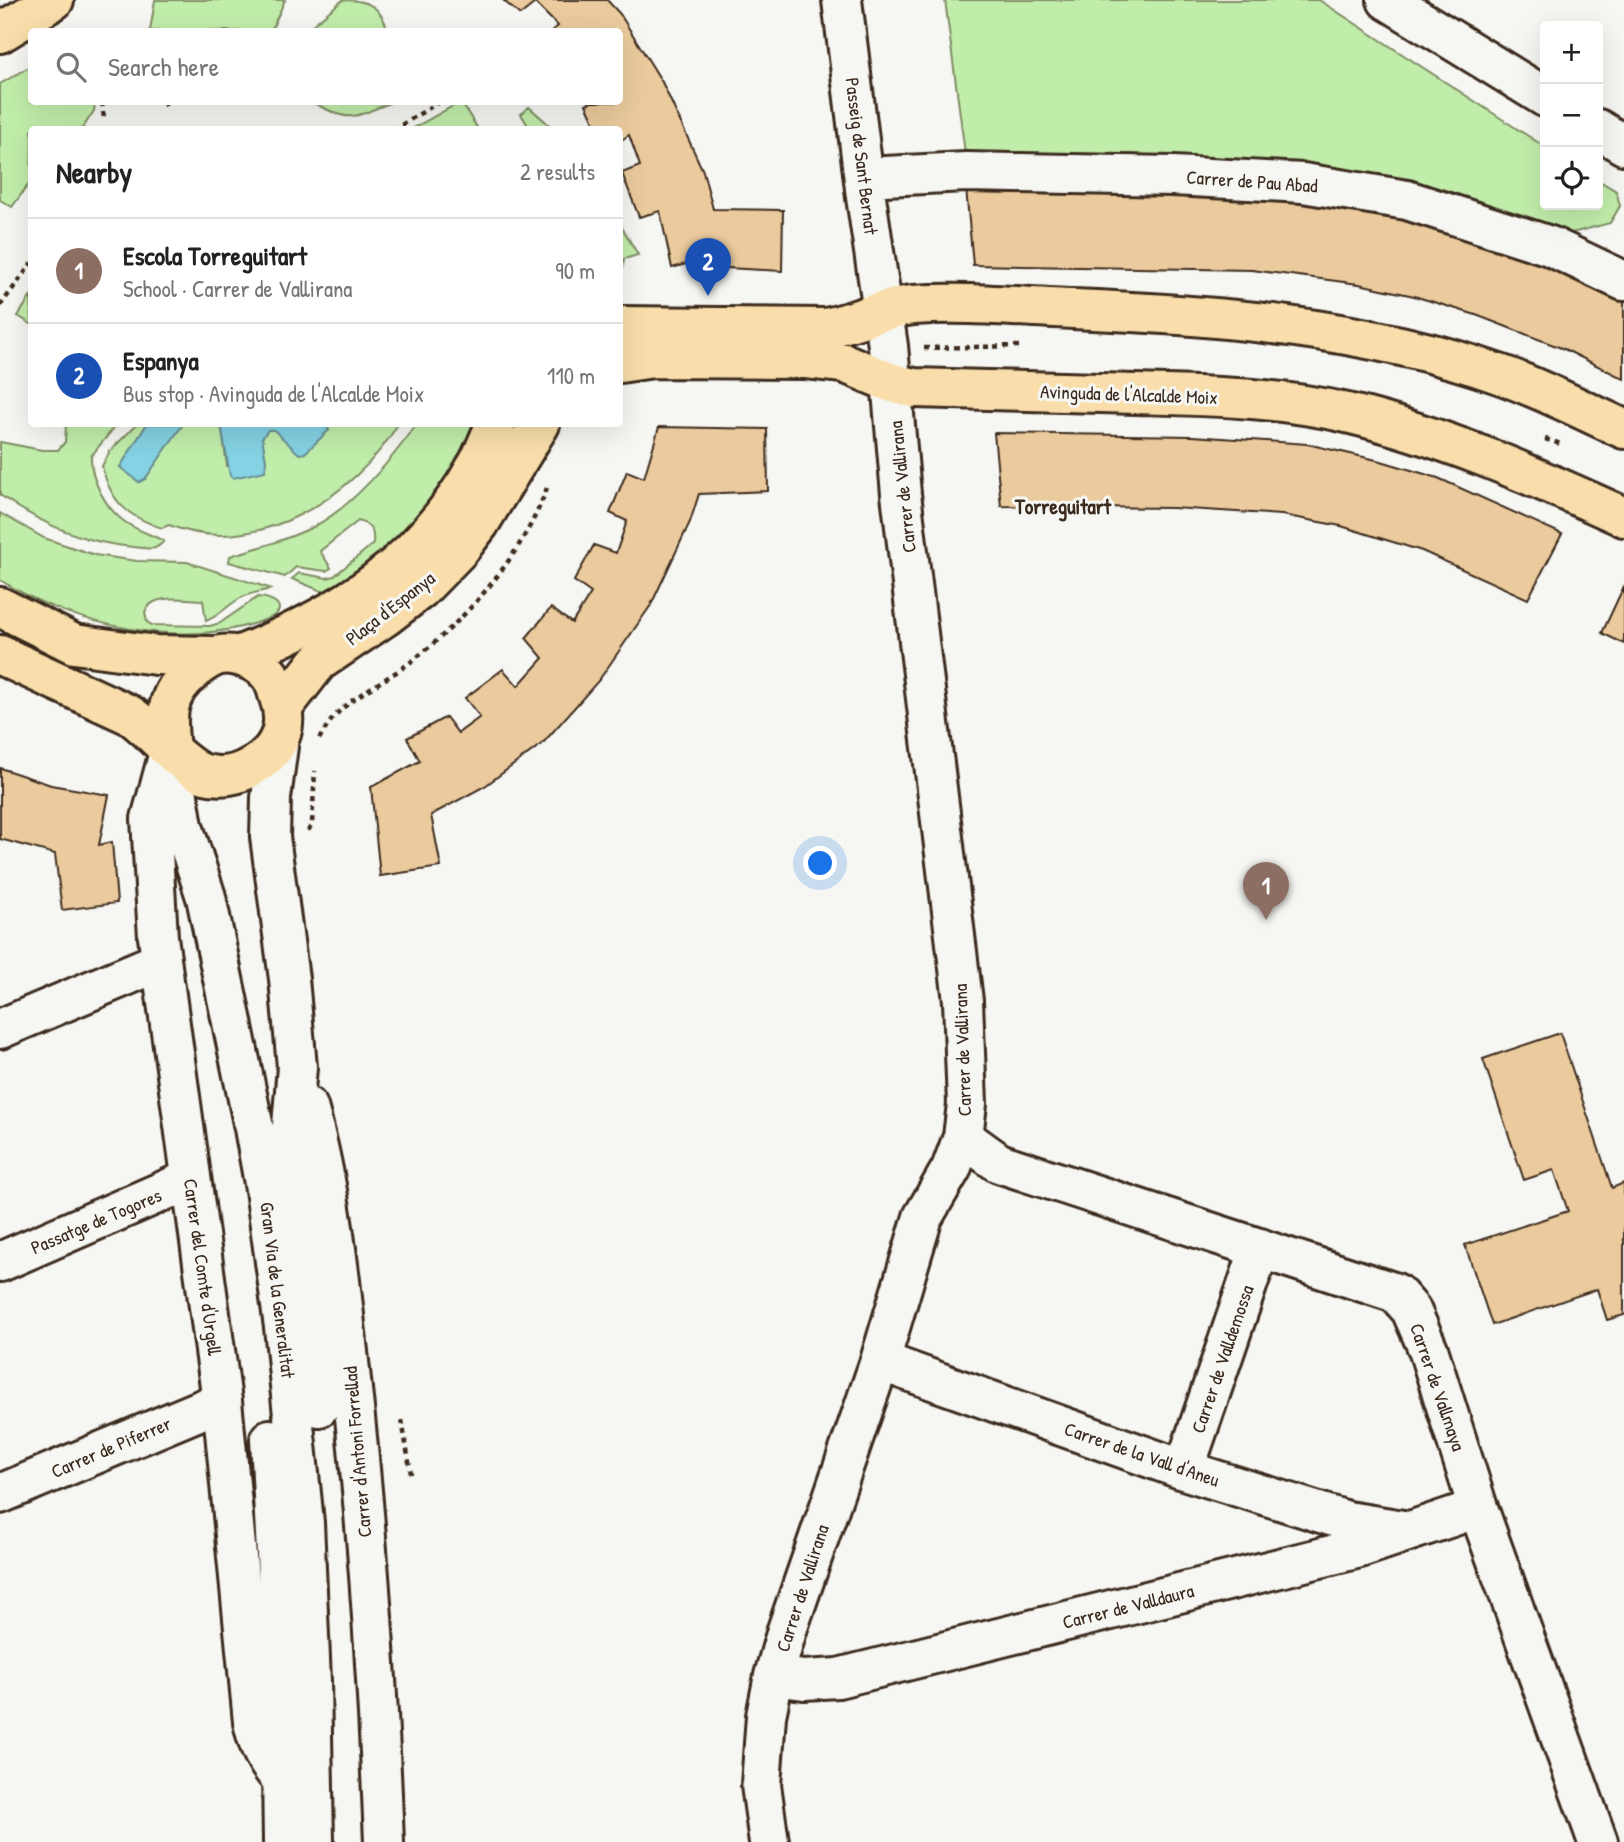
<!DOCTYPE html>
<html lang="en">
<head>
<meta charset="utf-8">
<style>
  :root { --surface:#fff; --page:#f2f2f2; --text:#222; --muted:#767676; --line:#e0e0e0; --accent:#db2777 }
  body { margin:0; font-family:"Patrick Hand",sans-serif; background:var(--page); color:var(--text) }
  .controls { position:absolute; right:21px; top:21px; display:grid; overflow:hidden; border-radius:7px; box-shadow:0 7px 28px #0002 }
  .controls button { width:63px; height:63px; display:grid; place-items:center; padding:0; border:0; border-bottom:2px solid var(--line); background:var(--surface); color:var(--text); font:35px sans-serif }
  .you { position:absolute; left:821px; top:864px; width:24px; height:24px; margin:-18px; border:5px solid #fff; border-radius:50%; background:#1a73e8; box-shadow:0 0 0 10px #1a73e833 }
  .badge { display:grid; place-items:center; width:46px; height:46px; border-radius:50%; background:var(--accent); color:#fff; font-size:23px; font-weight:700 }
  .pin { position:absolute; translate:-50% -58px; filter:drop-shadow(0 2px 4px #0008) }
  .pin::after { content:''; position:absolute; top:37px; width:24px; height:21px; background:inherit; clip-path:polygon(0 0,100% 0,50% 100%) }
  .list { margin:0; padding:0; list-style:none }
  h2 { display:flex; justify-content:space-between; align-items:center; height:91px; margin:0; padding:0 28px; font-size:30px }
  h2 small { font-size:23px; font-weight:400; color:var(--muted) }
  .list li { display:grid; grid-template-columns:46px 1fr auto; gap:21px; align-items:center; box-sizing:border-box; height:105px; padding:0 28px; border-top:2px solid var(--line) }
  .list b { display:block; font-size:26px; white-space:nowrap }
  .list p { margin:0; font-size:23px; white-space:nowrap; color:var(--muted) }
  .list em { font-size:23px; font-style:normal; color:var(--muted) }
  .icon { flex:none; width:38px; height:38px; fill:none; stroke:currentColor; stroke-width:2; stroke-linecap:round; stroke-linejoin:round }
  .map { position:relative; flex:none; width:1624px; height:1842px; overflow:hidden }
  .search { position:absolute; background:var(--surface); box-shadow:0 7px 28px #0002; left:28px; top:28px; width:595px; height:77px; display:flex; align-items:center; gap:18px; box-sizing:border-box; padding:0 24px; border-radius:7px; color:var(--muted); font-size:26px }
  .panel { position:absolute; background:var(--surface); box-shadow:0 7px 28px #0002; left:28px; top:126px; width:595px; height:301px; border-radius:7px }
  .map>svg:first-child { display:block }
  .green { fill:#c1edaa; stroke:#7e8c64; stroke-width:2 }
  .water { fill:#84d2e3; stroke:#678f94; stroke-width:2 }
  .building { fill:#ebcb9d; stroke:#3b2a1e; stroke-width:2 }
  .lines { fill:none; stroke-linecap:round; stroke-linejoin:round }
  .minor-casing { stroke:#3b2a1e; stroke-width:44 }
  .major-casing { stroke:#3b2a1e; stroke-width:44 }
  .path { stroke:#3b2a1e; stroke-width:4.5; stroke-dasharray:5 5; stroke-linecap:butt }
  .minor { stroke:#f6f6f2; stroke-width:38 }
  .major { stroke:#f9deab; stroke-width:38 }
  .labels { text-anchor:middle; dominant-baseline:central; stroke-width:6; stroke-linejoin:round; paint-order:stroke }
  .street-label { font-size:19px; fill:#3b2a1e; stroke:#f6f6f2 }
  .neighbourhood-label { font-size:21px; font-weight:bold; fill:#3b2a1e; stroke:#f6f6f2 }
</style>
</head>
<body>
<div class="map">
<svg width="1624" height="1842" viewBox="0 0 1624 1842">
  <rect width="100%" height="100%" fill="#f6f6f2"/>
  <filter id="ink" filterUnits="userSpaceOnUse"><feTurbulence type="fractalNoise" baseFrequency=".0143" numOctaves="2"/><feDisplacementMap in="SourceGraphic" scale="14" xChannelSelector="R" yChannelSelector="G"/><feConvolveMatrix kernelMatrix="1 2 1 2 8 2 1 2 1" color-interpolation-filters="sRGB"/></filter>
  <g filter="url(#ink)">
    <path class="green" d="M 155,0 L 285,0 L 271,31 L 150,31 Z
      M 343,0 C 368,0 381,6 388,31 L 305,31 Z
      M 945,0 L 1319,0 L 1545,147 L 1545,205 L 1598,205 L 1598,180 L 1616,191 L 1620,206 L 1610,223 L 1572,233 L 1517,219 L 966,161 Z
      M 31,66 L 32,102 L 95,102 L 94,111 L 82,129 L 32,130 L 31,181 L 12,207 L 0,200 L 0,84 Z
      M 312,102 L 392,102 C 351,118 353,124 312,102 Z
      M 461,102 L 478,129 L 412,129 L 460,102 Z
      M 529,107 L 554,129 L 530,129 L 521,114 Z
      M 620,224 L 638,255 L 624,259 L 623,268 L 620,272 Z
      M 31,296 L 32,324 L 31,324 L 18,316 Z
      M 66,424 L 117,424 L 91,456 C 90,479 106,509 125,522 C 136,530 152,535 164,541 C 164,542 156,548 155,548 C 149,550 139,547 133,547 C 85,543 39,523 0,495 L 0,442 L 42,450 L 58,450 L 65,442 Z
      M 137,424 L 147,424 L 120,467 L 139,482 L 145,479 L 183,424 L 221,424 L 227,466 L 266,461 L 262,438 L 268,430 L 274,429 L 279,433 L 329,430 L 325,424 L 398,424 C 355,497 255,560 169,525 L 162,528 C 127,516 111,503 102,466 L 110,451 Z
      M 417,424 L 473,424 C 454,470 426,514 389,548 C 370,564 349,578 329,594 L 292,579 L 299,573 L 327,578 L 334,576 L 373,544 C 374,530 372,525 358,521 L 320,551 L 331,568 L 326,571 L 296,567 L 285,577 L 229,562 L 230,556 C 258,548 286,540 313,527 C 354,506 391,460 417,424 Z
      M 0,513 L 44,538 L 95,555 L 137,561 L 187,562 L 272,589 C 261,591 249,593 239,599 C 225,607 221,615 206,621 L 203,600 C 186,600 152,592 145,612 L 147,622 L 152,625 L 210,626 L 220,623 L 258,597 C 276,598 290,610 267,619 C 183,651 74,626 0,580 Z"/>
    <path class="water" d="M 147,424 L 183,424 L 145,479 L 139,482 L 120,467 Z
      M 221,424 L 325,424 L 329,430 L 305,453 L 299,454 L 274,430 L 268,430 L 262,438 L 266,461 L 265,471 L 233,478 L 230,476 Z"/>
    <path class="building" d="M 503,0 L 607,0 L 620,14 L 662,82 L 703,171 L 713,209 L 783,210 L 782,271 L 709,267 L 711,257 L 672,268 L 660,211 L 639,217 L 622,173 L 640,166 L 629,135 L 620,141 L 620,130 L 598,130 L 586,104 L 592,102 L 620,102 L 620,32 L 551,32 L 558,26 L 535,3 L 520,15 Z
      M 966,188 L 1274,197 L 1384,212 L 1482,237 L 1624,296 L 1624,379 L 1564,349 L 1476,315 L 1414,296 L 1359,284 L 1252,270 L 973,265 Z
      M 659,427 L 767,429 L 768,491 L 699,494 L 690,522 L 651,605 L 599,680 L 543,743 L 485,786 L 431,815 L 441,867 L 380,876 L 371,787 L 420,761 L 407,738 L 446,717 L 458,733 L 480,717 L 465,698 L 503,669 L 518,686 L 543,658 L 526,638 L 551,608 L 572,623 L 591,593 L 574,581 L 594,545 L 616,553 L 627,521 L 610,513 L 627,471 L 644,478 Z
      M 994,433 L 1192,436 L 1307,444 L 1381,461 L 1438,478 L 1562,534 L 1528,599 L 1422,551 L 1341,526 L 1282,515 L 1173,508 L 1001,506 Z
      M 1624,586 L 1624,644 L 1602,633 Z
      M 0,768 L 51,785 L 109,795 L 99,845 L 112,842 L 117,903 L 62,910 L 55,854 L 0,839 Z
      M 1560,1033 L 1612,1188 L 1624,1183 L 1624,1315 L 1607,1320 L 1597,1289 L 1492,1325 L 1465,1245 L 1568,1211 L 1554,1170 L 1524,1180 L 1483,1059 Z"/>
    <g class="lines">
      <defs>
        <path id="minor" d="M 1387,0 L 1545,97
          M 1598,129 L 1624,145
          M 864,177 L 966,172 L 1173,176 L 1303,183 L 1407,200 L 1550,246 L 1624,281
          M 278,746 L 271,798 L 270,837 L 289,979 L 297,1067 L 291,1137 L 319,1407
          M 170,748 L 183,826 L 206,897 L 254,1128 L 265,1189 L 284,1327 L 304,1523 L 311,1681 L 314,1842
          M 167,760 L 151,819 L 158,937 L 222,1401 L 253,1722 C 259,1748 265,1761 283,1781
          M 0,1029 L 161,961
          M 308,1107 C 333,1196 341,1288 351,1380 C 368,1534 378,1688 384,1842
          M 963,1137 L 999,1163 L 1396,1293 L 1411,1310 L 1428,1349 L 1478,1508 L 1598,1842
          M 0,1262 L 191,1179
          M 880,1361 L 1184,1470 L 1347,1521 L 1403,1530
          M 270,1439 L 280,1629 L 283,1842
          M 1184,1470 L 1260,1248
          M 0,1494 L 222,1401
          M 774,1676 L 804,1680 L 838,1678 L 1360,1548 L 1478,1508
          M 769,1842 L 761,1785 L 766,1716 L 774,1676 L 787,1630 L 880,1361 L 923,1217 L 951,1169 L 963,1137 L 967,1104 L 963,1001 L 901,494 L 888,346 L 866,197 L 842,0"/>
        <path id="major" d="M 0,33 L 54,0
          M 620,326 L 826,328 C 856,322 883,308 913,305 C 966,301 1020,307 1073,309 C 1216,315 1366,327 1502,375 C 1544,390 1584,411 1624,429
          M 620,363 L 653,358 L 806,359 L 844,363 L 892,383 L 914,388 C 989,390 1063,392 1137,394 C 1207,396 1279,397 1347,413 C 1444,436 1534,476 1624,517
          M 0,607 L 74,644 L 156,655 L 216,656
          M 0,655 L 130,715 C 151,729 184,769 205,774 C 221,778 238,775 251,767 C 279,752 290,727 279,697 C 277,691 275,682 271,677 C 261,662 232,649 214,657 C 207,660 198,666 192,672 C 165,694 166,716 170,748
          M 238,656 C 341,615 420,565 476,467 C 484,454 489,438 496,424
          M 283,707 L 318,662 L 386,616 L 421,589 L 459,550 L 479,524 L 540,424"/>
      </defs>
      <use href="#minor" class="minor-casing"/>
      <use href="#major" class="major-casing"/>
      <path class="path" d="M 102,102 L 104,118
        M 165,102 L 165,106
        M 393,130 L 439,102
        M 0,306 L 32,263
        M 924,348 L 1020,346
        M 1545,439 L 1564,445
        M 319,739 C 324,732 328,724 334,717 C 353,695 389,679 412,661 C 469,617 524,554 548,485
        M 308,831 L 312,824 L 315,771
        M 402,1420 L 411,1474"/>
      <use href="#minor" class="minor"/>
      <use href="#major" class="major"/>
    </g>
  </g>
  <g class="labels">
    <g class="street-label">
      <text transform="translate(862 156) rotate(83)">Passeig de Sant Bernat</text>
      <text transform="translate(1252 181) rotate(4)">Carrer de Pau Abad</text>
      <text transform="translate(1129 394) rotate(2)">Avinguda de l'Alcalde Moix</text>
      <text transform="translate(902 487) rotate(-96)">Carrer de Vallirana</text>
      <text transform="translate(390 608) rotate(-38)">Plaça d'Espanya</text>
      <text transform="translate(962 1050) rotate(-92)">Carrer de Vallirana</text>
      <text transform="translate(96 1221) rotate(-23)">Passatge de Togores</text>
      <text transform="translate(203 1267) rotate(82)">Carrer del Comte d'Urgell</text>
      <text transform="translate(278 1290) rotate(83)">Gran Via de la Generalitat</text>
      <text transform="translate(1222 1359) rotate(-71)">Carrer de Valldemossa</text>
      <text transform="translate(1438 1387) rotate(71)">Carrer de Vallmaya</text>
      <text transform="translate(111 1447) rotate(-23)">Carrer de Piferrer</text>
      <text transform="translate(357 1452) rotate(-95)">Carrer d'Antoni Forrellad</text>
      <text transform="translate(1142 1454) rotate(19)">Carrer de la Vall d'Aneu</text>
      <text transform="translate(802 1588) rotate(-72)">Carrer de Vallirana</text>
      <text transform="translate(1128 1606) rotate(-14)">Carrer de Valldaura</text>
    </g>
    <g class="neighbourhood-label">
      <text x="1063" y="506">Torreguitart</text>
    </g>
  </g>
</svg>
<div class="controls">
<button>+</button>
<button>−</button>
<button><svg class="icon" aria-label="locate" viewBox="0 0 24 24"><circle cx="12" cy="12" r="6"/><path d="M12 2v4M12 18v4M2 12h4M18 12h4"/></svg></button>
</div>
<div class="you"></div>
<div class="pin badge" style="left:1266px;top:920px;background:#8d6e63">1</div>
<div class="pin badge" style="left:708px;top:296px;background:#1a4fb4">2</div>
<div class="search"><svg class="icon" aria-label="search" viewBox="0 0 24 24"><circle cx="10" cy="10" r="6"/><path d="M15 15l6 6"/></svg>Search here</div>
<section class="panel">
<h2>Nearby<small>2 results</small></h2>
<ul class="list">
<li><span class="badge" style="background:#8d6e63">1</span><div><b>Escola Torreguitart</b><p>School · Carrer de Vallirana</p></div><em>90 m</em></li>
<li><span class="badge" style="background:#1a4fb4">2</span><div><b>Espanya</b><p>Bus stop · Avinguda de l'Alcalde Moix</p></div><em>110 m</em></li>
</ul>
</section>
</div>
</body>
</html>
